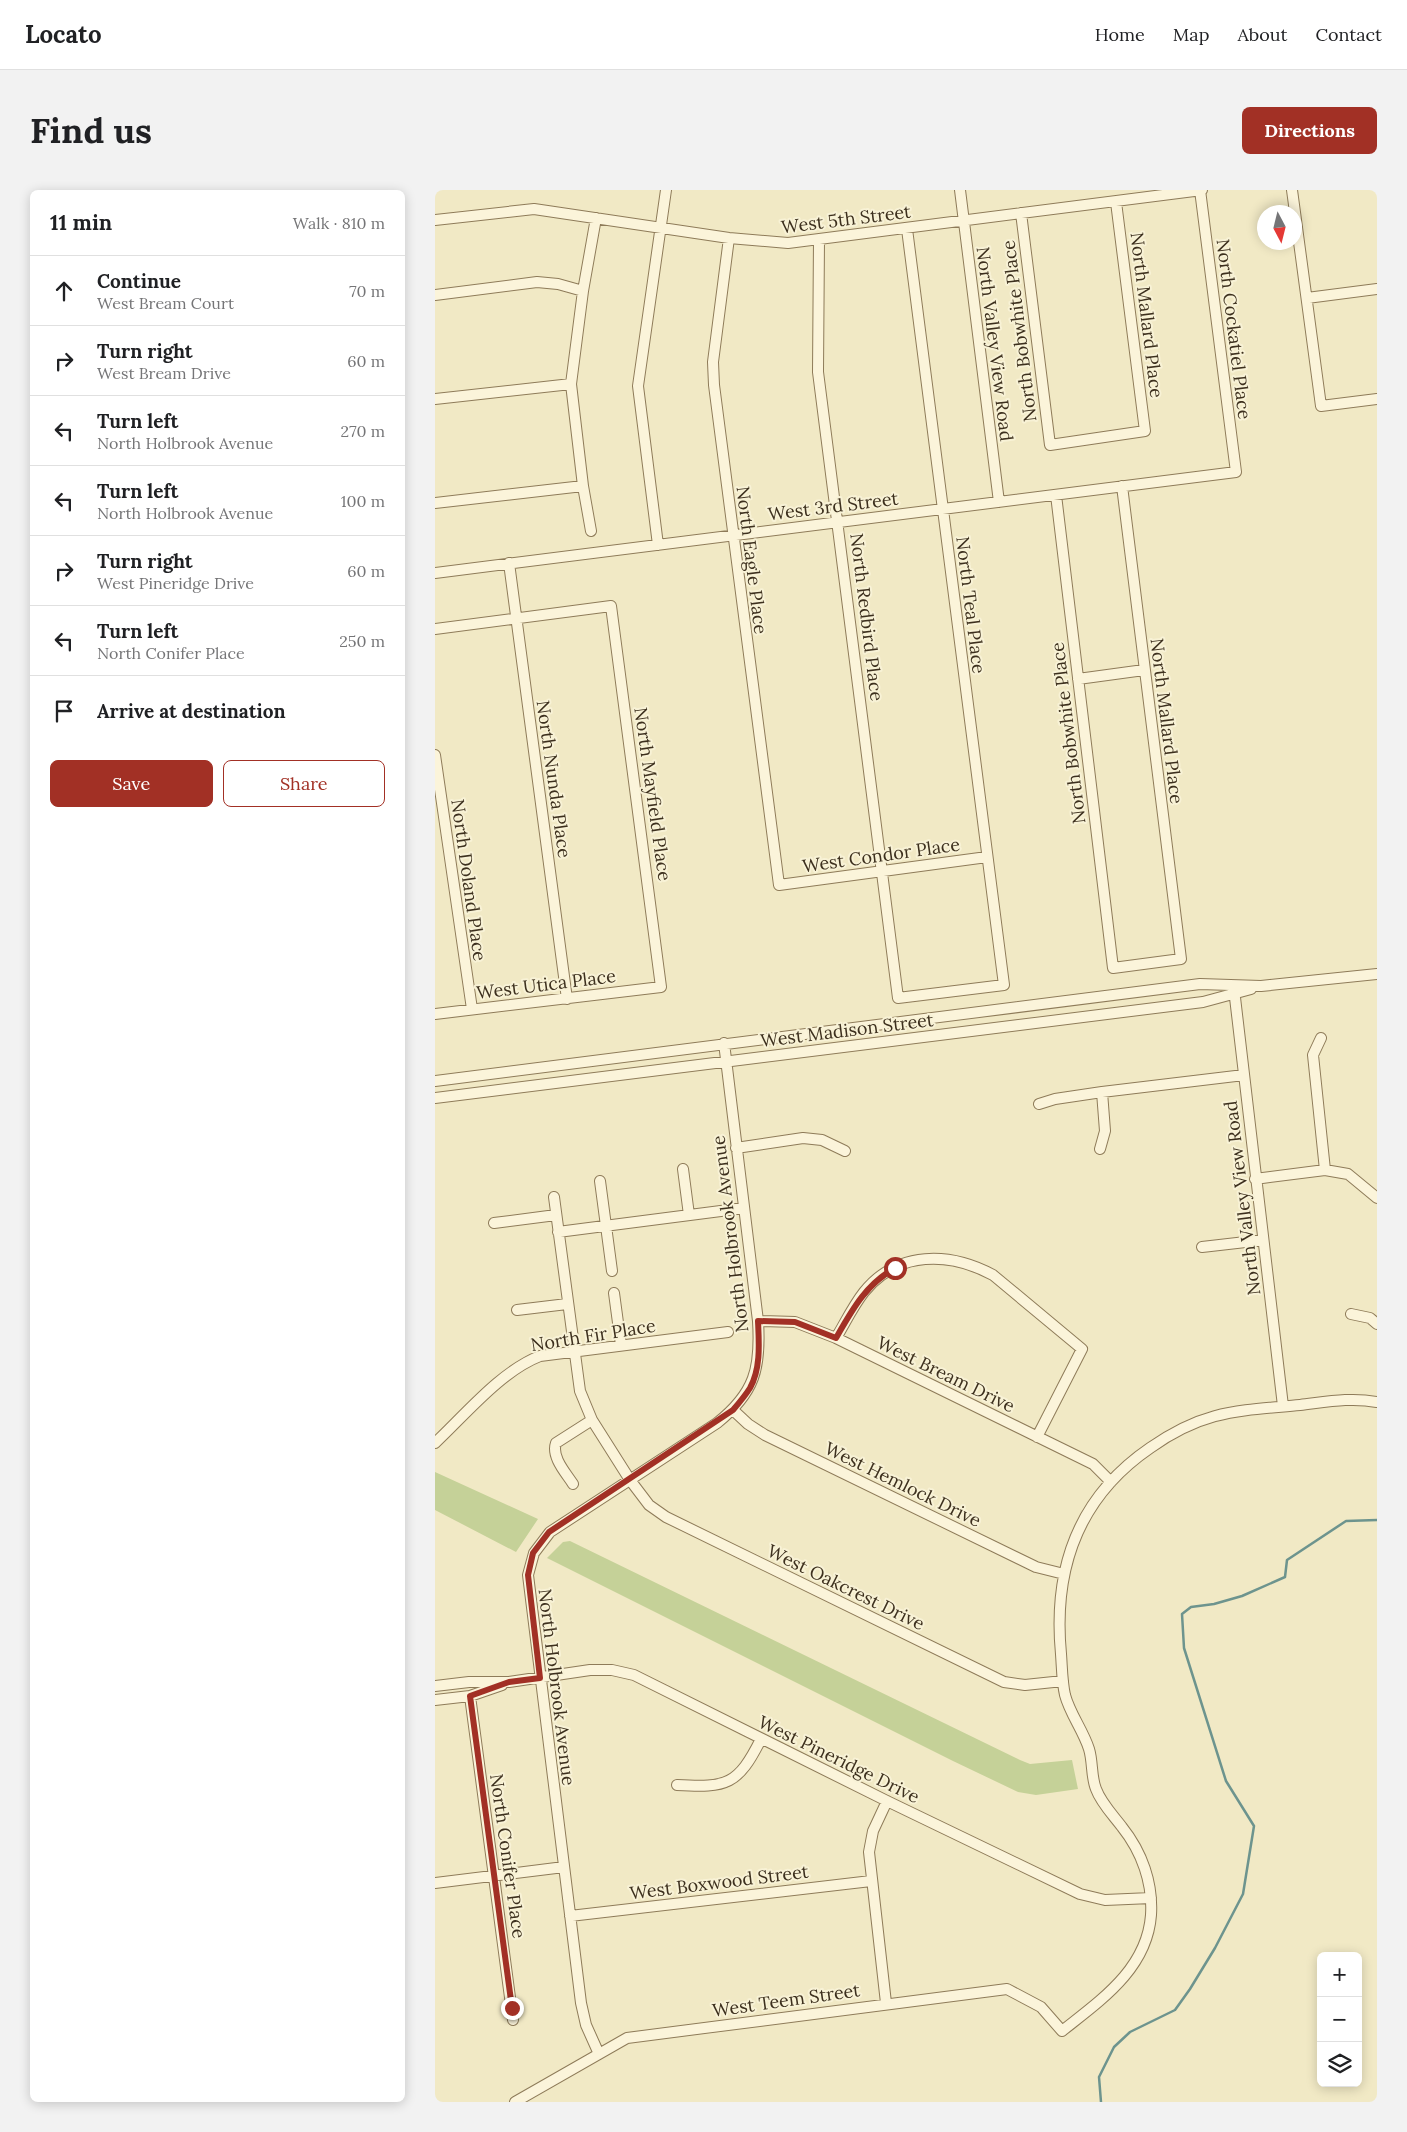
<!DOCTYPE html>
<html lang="en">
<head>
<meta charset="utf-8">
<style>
  :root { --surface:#fff; --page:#f2f2f2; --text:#202124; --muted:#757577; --line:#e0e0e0; --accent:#a23025 }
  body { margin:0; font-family:Lora,serif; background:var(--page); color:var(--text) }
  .controls { position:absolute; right:15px; bottom:15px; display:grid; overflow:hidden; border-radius:8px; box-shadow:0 2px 12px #0003 }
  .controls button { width:45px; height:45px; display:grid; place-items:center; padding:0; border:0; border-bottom:1px solid var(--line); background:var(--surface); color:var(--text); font:25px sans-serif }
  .compass { position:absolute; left:822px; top:15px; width:45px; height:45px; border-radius:50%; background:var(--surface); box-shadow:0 2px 12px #0003; rotate:173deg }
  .stop { position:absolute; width:15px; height:15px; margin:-11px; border:4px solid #a23025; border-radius:50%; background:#fff }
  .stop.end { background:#a23025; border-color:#fff; box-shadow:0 1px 5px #0008 }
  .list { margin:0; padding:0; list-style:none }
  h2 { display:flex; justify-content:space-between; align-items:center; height:65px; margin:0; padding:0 20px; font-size:21px }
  h2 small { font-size:16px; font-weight:400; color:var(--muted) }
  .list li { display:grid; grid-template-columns:32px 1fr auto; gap:15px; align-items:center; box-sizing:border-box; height:70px; padding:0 20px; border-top:1px solid var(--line) }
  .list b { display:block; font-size:19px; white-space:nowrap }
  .list p { margin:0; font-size:16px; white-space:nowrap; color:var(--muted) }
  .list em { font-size:16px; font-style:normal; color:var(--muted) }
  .actions { display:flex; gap:10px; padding:15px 20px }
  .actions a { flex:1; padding:11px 0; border:1px solid var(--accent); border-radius:8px; text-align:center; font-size:18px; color:var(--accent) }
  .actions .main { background:var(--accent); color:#fff }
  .icon { flex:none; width:28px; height:28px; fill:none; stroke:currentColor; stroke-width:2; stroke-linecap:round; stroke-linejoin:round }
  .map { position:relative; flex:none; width:942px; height:1912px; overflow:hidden; border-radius:8px }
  header { display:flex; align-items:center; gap:30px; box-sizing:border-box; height:70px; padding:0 25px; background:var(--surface); border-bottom:1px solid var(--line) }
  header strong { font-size:24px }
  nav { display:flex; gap:28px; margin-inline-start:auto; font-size:18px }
  .intro { display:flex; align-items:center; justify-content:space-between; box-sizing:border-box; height:120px; padding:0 30px }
  h1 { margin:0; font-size:35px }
  .button { padding:12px 22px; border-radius:8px; background:var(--accent); color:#fff; font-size:18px; font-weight:700 }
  main { display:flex; gap:30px; padding:0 30px }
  aside { flex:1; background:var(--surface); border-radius:8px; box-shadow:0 2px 12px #0003 }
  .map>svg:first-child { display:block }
  .green { fill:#c5d198 }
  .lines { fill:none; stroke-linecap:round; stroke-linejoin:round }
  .stream { stroke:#6d948e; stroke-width:2.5 }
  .minor-casing { stroke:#8e7b59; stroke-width:12 }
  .minor { stroke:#fbf4da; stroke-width:10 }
  .route { stroke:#a23025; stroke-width:6 }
  .labels { text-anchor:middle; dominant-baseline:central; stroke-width:4; stroke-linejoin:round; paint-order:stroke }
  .street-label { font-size:18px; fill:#3d301e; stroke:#f8f2d6 }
</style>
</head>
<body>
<header>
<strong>Locato</strong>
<nav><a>Home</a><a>Map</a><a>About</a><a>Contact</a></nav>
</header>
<div class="intro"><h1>Find us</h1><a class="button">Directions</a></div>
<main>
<aside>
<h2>11 min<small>Walk · 810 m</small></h2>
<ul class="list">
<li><svg class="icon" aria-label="ahead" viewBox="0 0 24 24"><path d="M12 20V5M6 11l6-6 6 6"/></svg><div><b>Continue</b><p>West Bream Court</p></div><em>70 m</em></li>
<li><svg class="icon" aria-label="right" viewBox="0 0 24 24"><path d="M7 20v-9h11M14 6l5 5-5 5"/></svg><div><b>Turn right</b><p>West Bream Drive</p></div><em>60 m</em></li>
<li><svg class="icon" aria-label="left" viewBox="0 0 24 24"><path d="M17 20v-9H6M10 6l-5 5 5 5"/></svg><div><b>Turn left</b><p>North Holbrook Avenue</p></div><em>270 m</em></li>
<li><svg class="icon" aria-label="left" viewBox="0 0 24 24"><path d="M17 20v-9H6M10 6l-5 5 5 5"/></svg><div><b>Turn left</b><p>North Holbrook Avenue</p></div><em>100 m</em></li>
<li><svg class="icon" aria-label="right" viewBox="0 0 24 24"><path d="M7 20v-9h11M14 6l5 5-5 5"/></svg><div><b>Turn right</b><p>West Pineridge Drive</p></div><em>60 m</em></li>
<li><svg class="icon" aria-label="left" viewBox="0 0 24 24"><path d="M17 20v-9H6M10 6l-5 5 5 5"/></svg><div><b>Turn left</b><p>North Conifer Place</p></div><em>250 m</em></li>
<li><svg class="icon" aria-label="arrive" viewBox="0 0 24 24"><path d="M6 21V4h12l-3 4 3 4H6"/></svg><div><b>Arrive at destination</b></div></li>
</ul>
<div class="actions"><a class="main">Save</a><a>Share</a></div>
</aside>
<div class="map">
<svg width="942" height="1912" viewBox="0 0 942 1912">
  <rect width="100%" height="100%" fill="#f1e9c5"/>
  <path class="green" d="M 0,1282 L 103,1329 L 81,1362 L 0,1320 Z
    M 135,1351 L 585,1570 L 595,1574 L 637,1570 L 643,1599 L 601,1605 L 583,1602 L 518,1571 L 112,1368 L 128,1352 Z"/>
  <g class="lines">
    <path class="stream" d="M 666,1912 L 664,1887 L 679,1857 L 695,1842 L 740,1820 L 755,1799 L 780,1758 L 808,1704 L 819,1636 L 791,1591 L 749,1458 L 747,1424 L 756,1417 L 779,1414 L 807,1406 L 850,1387 L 852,1370 L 911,1331 L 942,1330"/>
    <defs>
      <path id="minor" d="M 525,0 L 564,312
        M 857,0 L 886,216 L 942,209
        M 586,23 L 615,255 L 710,241 L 681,12
        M 0,30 L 99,19 L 294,48 L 353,53 L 767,0
        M 294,48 L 278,172 L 279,195 L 344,695 L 552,667
        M 384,50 L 383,182 L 463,808 L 569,795 L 472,39
        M 0,105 L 102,92 L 123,94 L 148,101
        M 872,108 L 942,99
        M 0,209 L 136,194
        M 621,305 L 678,778 L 746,769 L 687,296
        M 0,313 L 148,296
        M 156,341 L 148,296 L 136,194 L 148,101 L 161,28
        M 223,355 L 203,196 L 231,0
        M 74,373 L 132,809
        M 0,383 L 801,282 L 765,0
        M 0,439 L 176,416 L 226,797 L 0,824
        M 643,489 L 709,480
        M 0,565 L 37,819
        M 799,799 L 848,1216
        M 886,848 L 878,865 L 890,980
        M 0,891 L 765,794 L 826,796 L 942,784
        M 0,908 L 768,812 L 816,799
        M 604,914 L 620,909 L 667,902 L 809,885
        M 301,958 L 368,948 L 387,950 L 410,961
        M 665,959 L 670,941 L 667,902
        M 248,979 L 254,1025
        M 820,989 L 890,980 L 913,984 L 942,1008
        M 165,991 L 177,1081
        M 119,1007 L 145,1201 L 157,1230 L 195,1290 L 214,1315 L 231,1327 L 569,1492 L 590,1495 L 628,1491
        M 59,1033 L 121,1025
        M 123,1042 L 309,1018
        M 767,1057 L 828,1050
        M 179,1103 L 186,1155
        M 82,1120 L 132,1114
        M 916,1124 L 935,1128 L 942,1134
        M 323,1131 L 360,1132 L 401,1148 L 658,1274 L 676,1292
        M 401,1148 C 410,1133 418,1116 429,1102 C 463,1060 515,1062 558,1085 L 647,1159 L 602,1247
        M 298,1220 L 313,1234 L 330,1245 L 601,1377 L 629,1384
        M 0,1253 C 30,1225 66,1181 105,1166 L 293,1142
        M 138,1294 C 131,1283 116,1267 121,1253 L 157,1230
        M 0,1496 L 34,1492 L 74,1492 L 155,1480 L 177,1480 L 199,1485 L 452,1611 L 645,1704 L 670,1710 L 716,1708
        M 35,1506 L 78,1830
        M 0,1510 L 35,1506 L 67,1495
        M 242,1595 C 292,1598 303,1595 326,1549
        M 0,1693 L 129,1677
        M 135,1726 L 436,1691
        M 451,1813 L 434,1662 L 438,1641 L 452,1611
        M 164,1864 L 151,1835 L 146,1813 L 93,1385 L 99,1363 L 115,1342 L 282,1233 C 320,1203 326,1178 323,1131 L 289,853
        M 80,1912 L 192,1848 L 572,1799 L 606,1817 L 627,1841 C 666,1810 712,1779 716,1725 C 718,1693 707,1662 687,1637 C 678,1625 666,1613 661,1599 C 656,1587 658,1572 654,1559 C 648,1540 635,1524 630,1505 C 627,1492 627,1477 626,1464 C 618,1380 642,1308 715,1258 C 769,1220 802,1221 865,1215 C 891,1212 916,1207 942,1212"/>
    </defs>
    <use href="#minor" class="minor-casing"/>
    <use href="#minor" class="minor"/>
  </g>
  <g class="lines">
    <path class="route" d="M 77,1818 L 35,1506 L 74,1492 L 105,1488 L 93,1385 L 98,1363 L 114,1342 L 298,1220 C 304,1213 310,1206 315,1198 C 326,1178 324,1153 323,1131 L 360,1132 L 401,1148 C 417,1120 431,1094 460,1078"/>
  </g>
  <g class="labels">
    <g class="street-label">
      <text transform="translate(411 29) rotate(-7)">West 5th Street</text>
      <text transform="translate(712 125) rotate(83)">North Mallard Place</text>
      <text transform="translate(799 139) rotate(83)">North Cockatiel Place</text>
      <text transform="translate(584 141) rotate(-97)">North Bobwhite Place</text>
      <text transform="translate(560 154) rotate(83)">North Valley View Road</text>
      <text transform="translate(398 316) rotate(-7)">West 3rd Street</text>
      <text transform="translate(317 370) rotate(83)">North Eagle Place</text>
      <text transform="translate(536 415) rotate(83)">North Teal Place</text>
      <text transform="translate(432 427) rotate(83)">North Redbird Place</text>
      <text transform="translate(732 531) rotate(83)">North Mallard Place</text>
      <text transform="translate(633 543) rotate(-97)">North Bobwhite Place</text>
      <text transform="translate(119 589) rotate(82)">North Nunda Place</text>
      <text transform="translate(218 604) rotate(82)">North Mayfield Place</text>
      <text transform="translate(446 665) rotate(-8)">West Condor Place</text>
      <text transform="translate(34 690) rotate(82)">North Doland Place</text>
      <text transform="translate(111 794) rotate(-7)">West Utica Place</text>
      <text transform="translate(412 840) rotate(-7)">West Madison Street</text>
      <text transform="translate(807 1008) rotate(-97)">North Valley View Road</text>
      <text transform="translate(295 1044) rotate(-97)">North Holbrook Avenue</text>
      <text transform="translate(158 1145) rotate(-9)">North Fir Place</text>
      <text transform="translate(511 1184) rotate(26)">West Bream Drive</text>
      <text transform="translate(468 1294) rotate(26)">West Hemlock Drive</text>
      <text transform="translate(411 1397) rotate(26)">West Oakcrest Drive</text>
      <text transform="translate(122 1497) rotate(83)">North Holbrook Avenue</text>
      <text transform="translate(404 1569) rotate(26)">West Pineridge Drive</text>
      <text transform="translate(73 1666) rotate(82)">North Conifer Place</text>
      <text transform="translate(284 1692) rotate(-7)">West Boxwood Street</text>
      <text transform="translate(351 1810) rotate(-8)">West Teem Street</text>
    </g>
  </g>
</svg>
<div class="controls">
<button>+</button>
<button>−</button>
<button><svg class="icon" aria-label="layers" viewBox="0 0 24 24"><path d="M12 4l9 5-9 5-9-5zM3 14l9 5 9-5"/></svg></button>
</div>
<svg class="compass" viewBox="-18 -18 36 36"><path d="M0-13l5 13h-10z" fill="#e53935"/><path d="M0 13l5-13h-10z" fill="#757577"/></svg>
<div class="stop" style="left:460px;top:1078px"></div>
<div class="stop end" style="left:77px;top:1818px"></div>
</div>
</main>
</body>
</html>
